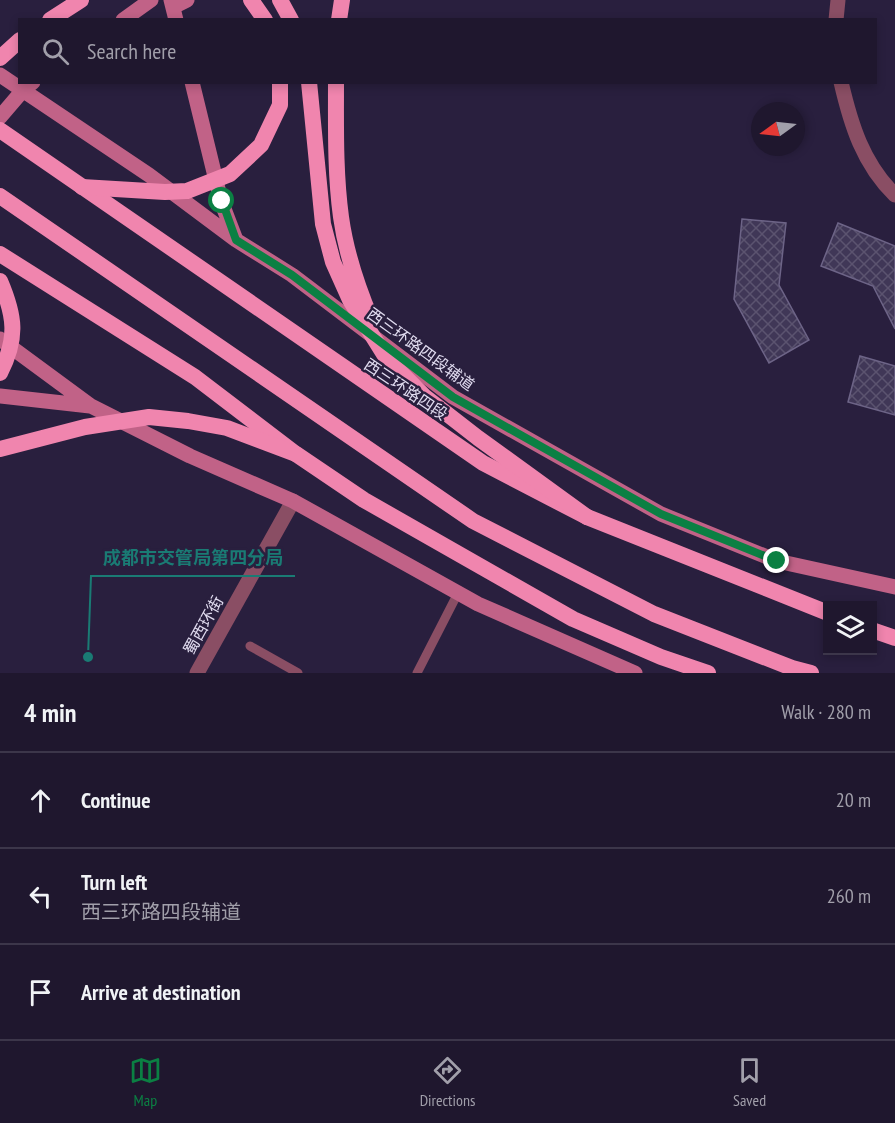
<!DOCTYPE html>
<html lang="en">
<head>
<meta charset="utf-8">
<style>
  :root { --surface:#1f172e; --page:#2c243a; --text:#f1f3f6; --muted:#a19faa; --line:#3c364a; --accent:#0b8043 }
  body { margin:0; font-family:"PT Sans Narrow","Noto Sans SC",sans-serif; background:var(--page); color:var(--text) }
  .controls { position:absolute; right:18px; bottom:18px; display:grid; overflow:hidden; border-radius:0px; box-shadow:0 3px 9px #0003 }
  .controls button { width:54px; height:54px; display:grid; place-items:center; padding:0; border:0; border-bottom:2px solid var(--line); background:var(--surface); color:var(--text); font:30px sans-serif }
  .compass { position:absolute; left:751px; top:102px; width:54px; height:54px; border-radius:50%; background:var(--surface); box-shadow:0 3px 9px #0003; rotate:255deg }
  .stop { position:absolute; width:18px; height:18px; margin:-14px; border:4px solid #0b8043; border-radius:50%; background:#fff }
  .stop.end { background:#0b8043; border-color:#fff; box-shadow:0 2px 6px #0008 }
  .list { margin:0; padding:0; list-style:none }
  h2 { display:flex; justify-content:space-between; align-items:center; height:78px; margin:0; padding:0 24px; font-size:26px }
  h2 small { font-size:20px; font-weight:400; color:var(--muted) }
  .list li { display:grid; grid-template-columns:39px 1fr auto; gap:18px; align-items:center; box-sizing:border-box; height:96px; padding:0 24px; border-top:2px solid var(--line) }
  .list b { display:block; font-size:22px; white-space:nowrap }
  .list p { margin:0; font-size:20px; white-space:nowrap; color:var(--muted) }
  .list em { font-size:20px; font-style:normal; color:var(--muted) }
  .icon { flex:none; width:33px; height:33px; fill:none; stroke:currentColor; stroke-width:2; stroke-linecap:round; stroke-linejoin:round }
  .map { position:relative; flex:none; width:895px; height:673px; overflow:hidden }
  .search { position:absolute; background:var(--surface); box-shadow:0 3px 9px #0003; left:18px; right:18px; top:18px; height:66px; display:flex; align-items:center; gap:15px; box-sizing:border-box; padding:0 21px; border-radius:0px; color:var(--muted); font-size:22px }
  .sheet { height:366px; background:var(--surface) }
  nav { display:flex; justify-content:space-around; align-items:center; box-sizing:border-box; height:84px; border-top:2px solid var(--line); background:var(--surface); font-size:16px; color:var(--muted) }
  nav a { display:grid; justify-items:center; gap:3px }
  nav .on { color:var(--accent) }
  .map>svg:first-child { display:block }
  .building { fill:url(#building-cross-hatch); stroke:#6d6487; stroke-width:1.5 }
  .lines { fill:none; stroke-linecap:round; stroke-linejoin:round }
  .service { stroke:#8a4e64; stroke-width:9 }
  .minor { stroke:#8a4e64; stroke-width:15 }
  .tertiary { stroke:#8a4e64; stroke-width:15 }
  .secondary { stroke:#c16287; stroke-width:15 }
  .trunk { stroke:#f085ae; stroke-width:16 }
  .trunk-bridge { stroke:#f085ae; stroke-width:16 }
  .route { stroke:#0b8043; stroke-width:8 }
  .labels { text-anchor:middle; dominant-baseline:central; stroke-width:5; stroke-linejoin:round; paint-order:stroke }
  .street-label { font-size:16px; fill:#e1dcf0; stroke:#291f3e }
  .leader { fill:none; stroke:#1a7b74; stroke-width:2 }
  .callout-dot { fill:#1a7b74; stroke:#291f3e; stroke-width:2 }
  .callout-label { font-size:18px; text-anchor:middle; font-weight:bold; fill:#1a7b74; stroke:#291f3e; stroke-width:5; stroke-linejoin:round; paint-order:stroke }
</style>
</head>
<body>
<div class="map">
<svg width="895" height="673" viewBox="0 0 895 673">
  <defs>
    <pattern id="building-cross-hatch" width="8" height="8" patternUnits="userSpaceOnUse" patternTransform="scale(1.5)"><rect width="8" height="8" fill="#403757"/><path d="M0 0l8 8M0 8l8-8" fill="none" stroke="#5b536f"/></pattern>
  </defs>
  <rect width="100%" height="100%" fill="#291f3e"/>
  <path class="building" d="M 742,219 L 786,223 L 779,285 L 809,340 L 769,363 L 734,299 Z
    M 838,223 L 895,246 L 895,329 L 873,286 L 821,266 Z
    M 860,356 L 895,366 L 895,415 L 848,402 Z"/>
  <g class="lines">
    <path class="service" d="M 250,646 L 298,673
      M 417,673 L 458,593"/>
    <path class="minor" d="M 836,20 L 838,0
      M 841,82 C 851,125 863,164 895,195"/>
    <path class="tertiary" d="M 197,673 L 293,501"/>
    <path class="secondary" d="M 171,0 L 176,20
      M 173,7 L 187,0
      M 123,20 L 151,0
      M 0,75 L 149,175 L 236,240 L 292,275 L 453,397 L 661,514 L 777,561 L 895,587
      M 192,82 L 221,201 L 236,240
      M 0,117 L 24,89 L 33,82
      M 0,339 L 91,406 L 190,456 L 293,501 L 478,604 L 635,673
      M 0,396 L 90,406"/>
    <path class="trunk" d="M 251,0 L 265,20
      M 280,0 L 291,20
      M 50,20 L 81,0
      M 339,20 L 342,0
      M 0,58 L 20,40
      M 0,130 L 483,463 L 587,517 L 828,613
      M 0,196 L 473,521 L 654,614 L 792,668 L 811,673
      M 0,254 L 195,377 L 296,454 L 364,500 L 573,619 L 661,657 L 708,673
      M 872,630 L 895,638"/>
    <path class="trunk-bridge" d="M 309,82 L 323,224 L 333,262 L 350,300 L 387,359 L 424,396 L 478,438 L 587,517
      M 336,82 C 336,127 335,173 341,217 C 346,253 357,286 371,319
      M 82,187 L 165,192 L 187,191 L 230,174 L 261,145 L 280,105 L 280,82
      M 0,281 C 15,316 18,338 0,373
      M 0,449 L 85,427 L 149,417 L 188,421 L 227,428 L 296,454"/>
  </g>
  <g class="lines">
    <path class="route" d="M 222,201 L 236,240 L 292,275 L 453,397 L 661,514 L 777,561"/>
  </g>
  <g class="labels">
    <g class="street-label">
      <text transform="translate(421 349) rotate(36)">西三环路四段辅道</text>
      <text transform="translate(406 389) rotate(34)">西三环路四段</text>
      <text transform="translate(203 625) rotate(-61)">蜀西环街</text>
    </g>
  </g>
  <path class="leader" d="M88 657L91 576H295"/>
  <circle class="callout-dot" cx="88" cy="657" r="6"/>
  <g class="callout-label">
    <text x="193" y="564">成都市交管局第四分局</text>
  </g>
</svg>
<div class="controls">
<button><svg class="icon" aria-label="layers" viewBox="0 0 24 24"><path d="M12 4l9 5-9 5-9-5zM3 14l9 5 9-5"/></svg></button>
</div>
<svg class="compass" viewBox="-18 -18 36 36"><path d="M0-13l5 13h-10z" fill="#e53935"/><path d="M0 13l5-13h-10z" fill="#a19faa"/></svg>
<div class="stop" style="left:222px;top:201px"></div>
<div class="stop end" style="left:777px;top:561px"></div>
<div class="search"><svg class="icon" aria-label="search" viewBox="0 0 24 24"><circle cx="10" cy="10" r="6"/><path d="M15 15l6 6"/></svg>Search here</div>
</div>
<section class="sheet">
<h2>4 min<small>Walk · 280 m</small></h2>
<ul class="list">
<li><svg class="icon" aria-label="ahead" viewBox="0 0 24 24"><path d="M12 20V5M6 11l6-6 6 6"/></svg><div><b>Continue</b></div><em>20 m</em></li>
<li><svg class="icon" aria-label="left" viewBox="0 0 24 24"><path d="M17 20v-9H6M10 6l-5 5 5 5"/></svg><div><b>Turn left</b><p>西三环路四段辅道</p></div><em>260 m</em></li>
<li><svg class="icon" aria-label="arrive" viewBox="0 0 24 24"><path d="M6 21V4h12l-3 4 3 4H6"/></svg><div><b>Arrive at destination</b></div></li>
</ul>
</section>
<nav>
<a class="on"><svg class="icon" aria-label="map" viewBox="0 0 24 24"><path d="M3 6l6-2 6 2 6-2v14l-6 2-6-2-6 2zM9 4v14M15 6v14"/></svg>Map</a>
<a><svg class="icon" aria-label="directions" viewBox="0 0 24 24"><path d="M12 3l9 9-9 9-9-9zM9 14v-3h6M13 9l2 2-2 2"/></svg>Directions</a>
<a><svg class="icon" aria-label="saved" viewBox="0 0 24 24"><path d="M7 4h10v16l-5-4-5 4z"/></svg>Saved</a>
</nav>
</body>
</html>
